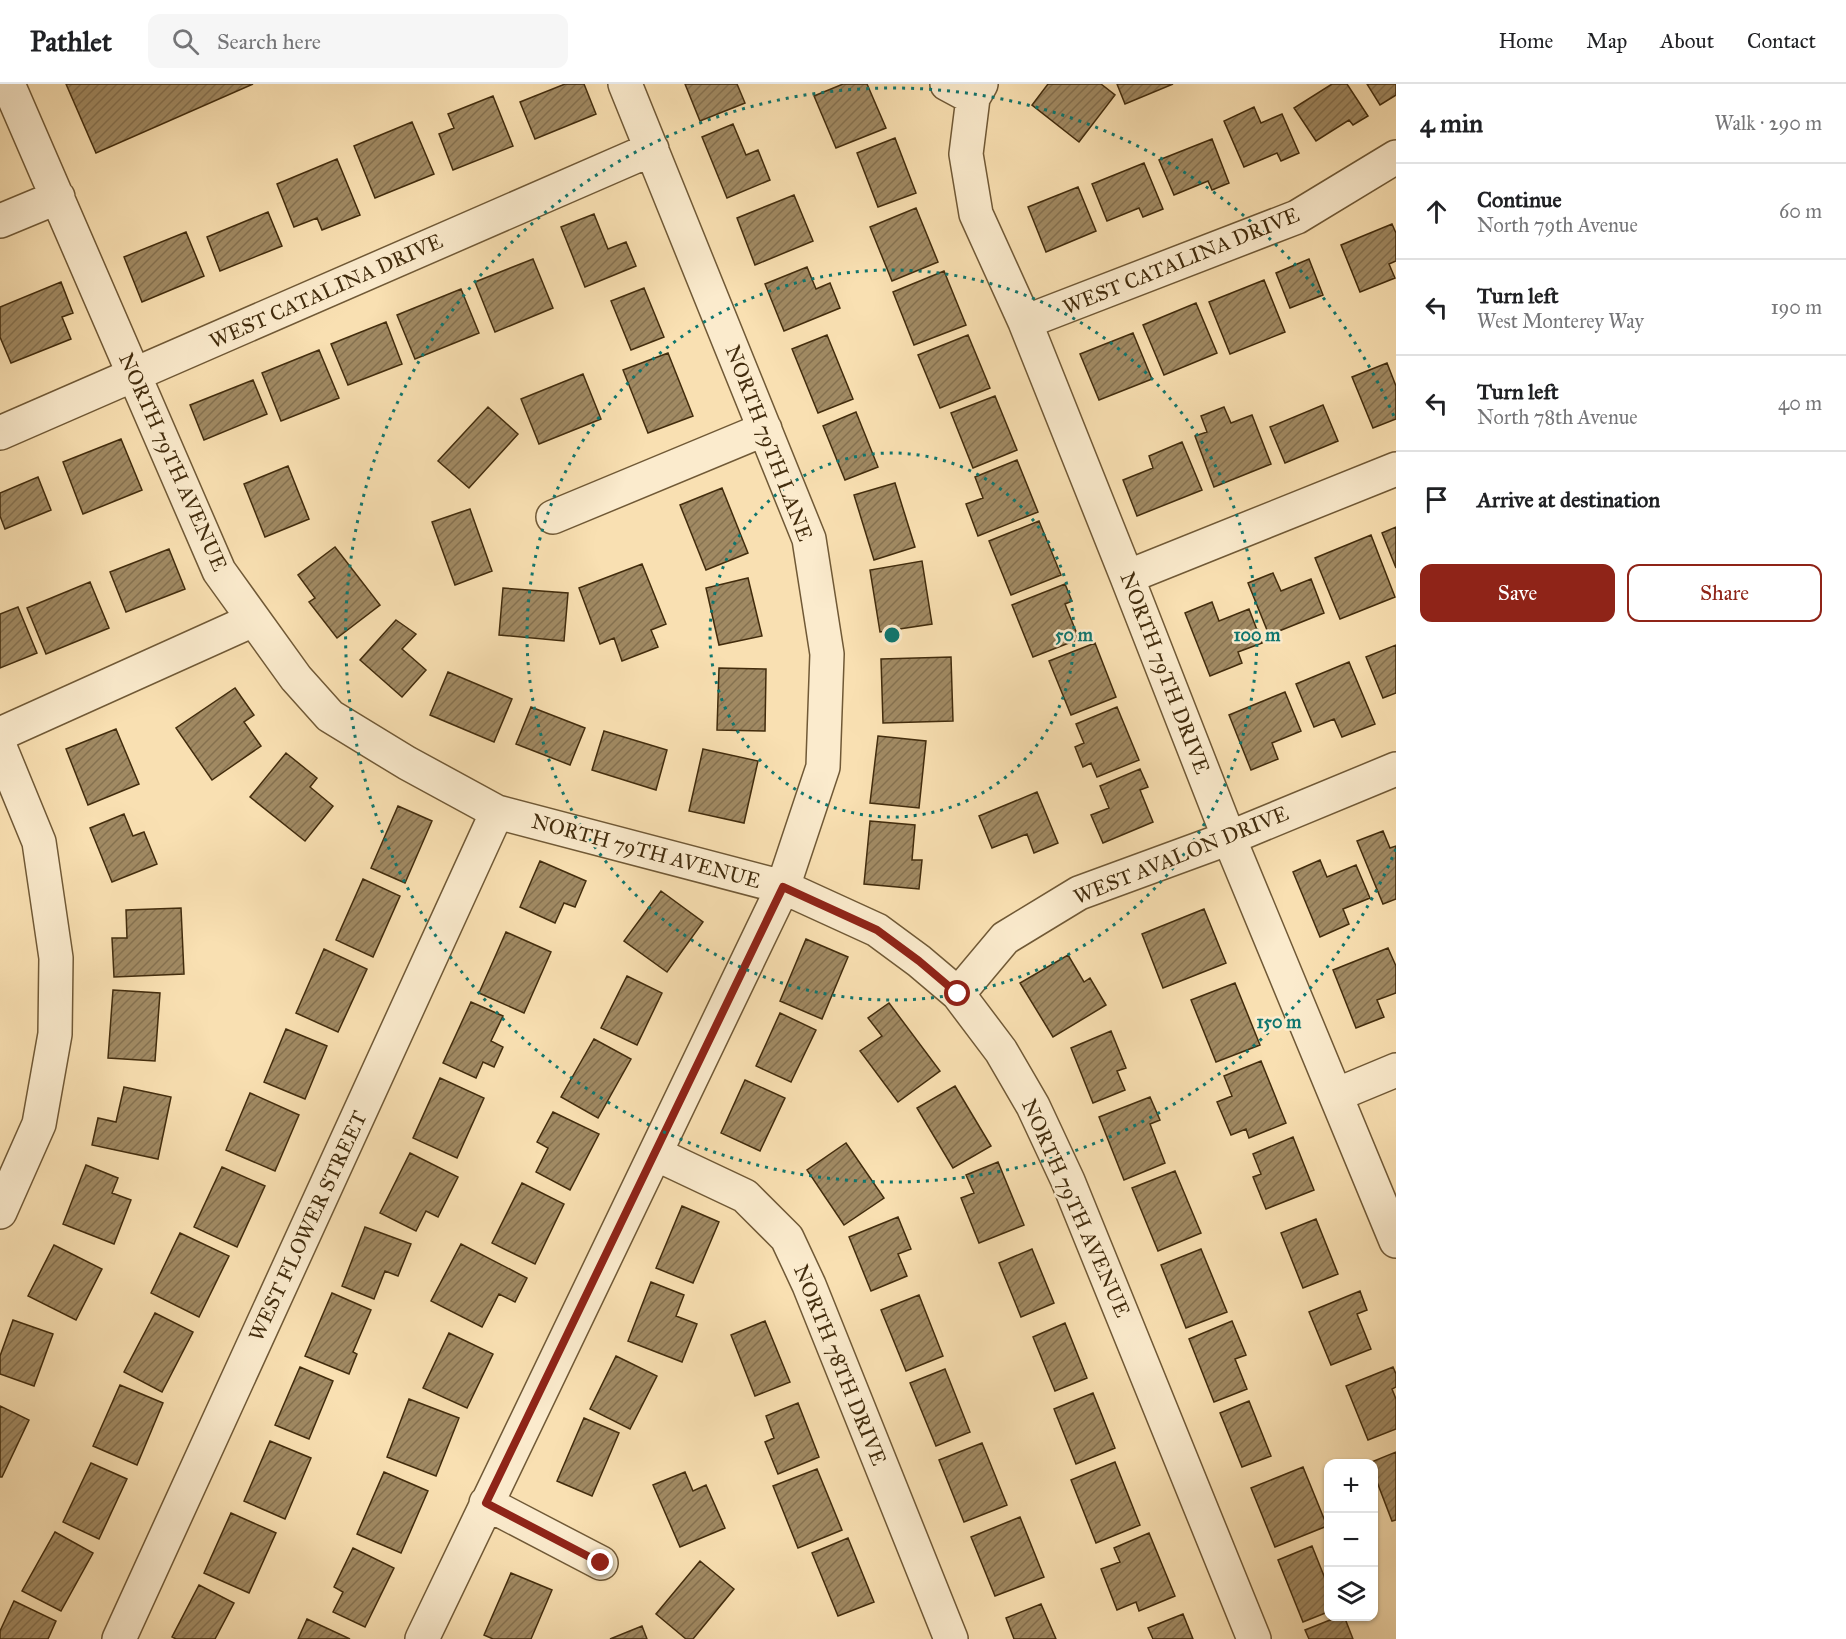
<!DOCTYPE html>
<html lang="en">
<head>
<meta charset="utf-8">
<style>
  :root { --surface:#fff; --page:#f6f6f6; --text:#202124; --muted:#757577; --line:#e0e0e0; --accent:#8f2418 }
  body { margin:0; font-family:"IM FELL Great Primer",serif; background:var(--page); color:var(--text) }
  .controls { position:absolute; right:18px; bottom:18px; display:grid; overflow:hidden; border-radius:12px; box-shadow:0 2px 4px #0004 }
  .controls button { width:54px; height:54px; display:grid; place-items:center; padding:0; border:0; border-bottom:2px solid var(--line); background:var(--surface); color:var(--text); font:30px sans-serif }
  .stop { position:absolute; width:18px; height:18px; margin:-14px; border:4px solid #8f2418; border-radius:50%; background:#fff }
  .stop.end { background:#8f2418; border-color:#fff; box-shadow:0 2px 6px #0008 }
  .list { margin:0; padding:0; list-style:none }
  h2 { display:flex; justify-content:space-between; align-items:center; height:78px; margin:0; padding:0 24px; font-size:26px }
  h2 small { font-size:20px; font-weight:400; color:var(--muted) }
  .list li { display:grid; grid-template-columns:39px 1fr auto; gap:18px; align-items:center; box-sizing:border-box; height:96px; padding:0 24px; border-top:2px solid var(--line) }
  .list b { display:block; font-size:22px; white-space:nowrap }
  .list p { margin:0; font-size:20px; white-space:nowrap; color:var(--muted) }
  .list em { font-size:20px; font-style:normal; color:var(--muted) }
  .actions { display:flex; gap:12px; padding:18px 24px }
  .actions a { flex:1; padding:14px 0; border:2px solid var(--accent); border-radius:12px; text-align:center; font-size:21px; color:var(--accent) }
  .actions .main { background:var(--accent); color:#fff }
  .icon { flex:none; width:33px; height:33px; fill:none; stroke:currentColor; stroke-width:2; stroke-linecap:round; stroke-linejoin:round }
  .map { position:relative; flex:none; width:1396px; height:1555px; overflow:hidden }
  header { display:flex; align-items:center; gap:36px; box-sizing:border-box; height:84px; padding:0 30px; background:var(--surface); border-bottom:2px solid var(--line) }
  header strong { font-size:28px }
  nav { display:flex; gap:33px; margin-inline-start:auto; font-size:21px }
  .search { width:420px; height:54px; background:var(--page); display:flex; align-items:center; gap:15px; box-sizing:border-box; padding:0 21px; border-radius:12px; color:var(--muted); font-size:22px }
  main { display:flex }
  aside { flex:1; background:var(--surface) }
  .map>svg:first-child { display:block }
  .building { fill:url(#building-hatch); stroke:#422c0d; stroke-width:1.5 }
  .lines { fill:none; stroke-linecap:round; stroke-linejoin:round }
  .minor-casing { stroke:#705936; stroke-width:36 }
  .minor { stroke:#fbebcd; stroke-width:33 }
  .route { stroke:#8f2418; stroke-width:8 }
  .ring { fill:none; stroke:#0f766e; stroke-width:3; stroke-dasharray:3 6 }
  .labels { text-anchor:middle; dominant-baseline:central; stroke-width:5; stroke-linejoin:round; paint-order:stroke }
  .street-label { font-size:21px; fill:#422c0d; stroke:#fbebcd }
  .centre { fill:#0f766e; stroke:#fbebcd; stroke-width:3 }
  .ring-label { font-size:18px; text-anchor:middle; font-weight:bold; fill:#0f766e; stroke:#fbebcd; stroke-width:5; stroke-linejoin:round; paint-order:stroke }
</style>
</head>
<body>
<header>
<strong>Pathlet</strong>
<div class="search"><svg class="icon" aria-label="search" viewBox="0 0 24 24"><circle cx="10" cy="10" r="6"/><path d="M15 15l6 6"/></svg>Search here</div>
<nav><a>Home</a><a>Map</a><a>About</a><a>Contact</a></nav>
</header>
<main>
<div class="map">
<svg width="1396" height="1555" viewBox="0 0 1396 1555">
  <defs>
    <pattern id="building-hatch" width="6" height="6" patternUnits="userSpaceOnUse" patternTransform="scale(1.5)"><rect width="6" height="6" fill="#a18a63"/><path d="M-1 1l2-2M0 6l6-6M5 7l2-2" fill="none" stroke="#857150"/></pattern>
  </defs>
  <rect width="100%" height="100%" fill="#f9e0b2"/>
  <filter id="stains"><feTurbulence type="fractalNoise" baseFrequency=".00333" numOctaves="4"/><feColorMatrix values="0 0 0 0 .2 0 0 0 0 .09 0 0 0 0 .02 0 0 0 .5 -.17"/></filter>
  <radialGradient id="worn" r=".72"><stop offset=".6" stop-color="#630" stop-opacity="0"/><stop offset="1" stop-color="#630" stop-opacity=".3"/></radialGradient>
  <path class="building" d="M 66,0 L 253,0 L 96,69 Z
    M 565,0 L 584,0 L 596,30 L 535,55 L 520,18 Z
    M 685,0 L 737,0 L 745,19 L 700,37 Z
    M 843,0 L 867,0 L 886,44 L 836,64 L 814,12 Z
    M 1048,0 L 1101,0 L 1115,11 L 1079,58 L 1032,21 Z
    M 1117,0 L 1173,0 L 1125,20 Z
    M 1332,0 L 1347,0 L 1368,32 L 1353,41 L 1349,36 L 1316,57 L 1294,24 Z
    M 1367,0 L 1396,0 L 1396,11 L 1380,21 Z
    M 493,12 L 513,62 L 453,86 L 439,50 L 454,44 L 448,30 Z
    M 1254,23 L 1261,39 L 1282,30 L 1299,69 L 1281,77 L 1277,69 L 1244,83 L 1224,37 Z
    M 412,38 L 434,90 L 375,114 L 354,62 Z
    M 733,40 L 746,71 L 758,66 L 770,96 L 727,114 L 702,53 Z
    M 895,54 L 916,109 L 878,123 L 857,69 Z
    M 1212,55 L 1229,99 L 1212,106 L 1208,97 L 1174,111 L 1159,76 Z
    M 337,75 L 360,131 L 322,146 L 317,134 L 294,143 L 277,100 Z
    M 1144,79 L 1163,125 L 1143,133 L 1139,124 L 1107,137 L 1092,100 Z
    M 1078,103 L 1096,147 L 1046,168 L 1028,123 Z
    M 794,111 L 813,157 L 755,181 L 737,134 Z
    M 916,124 L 938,178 L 892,197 L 870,143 Z
    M 268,128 L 282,162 L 220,187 L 207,153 Z
    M 594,130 L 608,165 L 626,158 L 636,182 L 585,203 L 561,143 Z
    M 1392,140 L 1396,149 L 1396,177 L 1389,180 L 1395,194 L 1360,208 L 1341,161 Z
    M 186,148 L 204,192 L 142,218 L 124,173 Z
    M 533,175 L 553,224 L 495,248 L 475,198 Z
    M 1309,175 L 1323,211 L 1290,224 L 1276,189 Z
    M 807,183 L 816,205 L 830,199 L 840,224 L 784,247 L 765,200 Z
    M 944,187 L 966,241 L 914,261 L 893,208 Z
    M 1264,196 L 1285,248 L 1230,270 L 1209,218 Z
    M 61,198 L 73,229 L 62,233 L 71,255 L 11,279 L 0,253 L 0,223 Z
    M 644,204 L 664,253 L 631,266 L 611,217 Z
    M 461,205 L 479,249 L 415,275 L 397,231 Z
    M 1196,219 L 1217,269 L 1164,291 L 1143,241 Z
    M 386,238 L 402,280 L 348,301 L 331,260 Z
    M 1133,249 L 1152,295 L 1099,316 L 1080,270 Z
    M 827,251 L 853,315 L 818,329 L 792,265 Z
    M 968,251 L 990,304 L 940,324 L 918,271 Z
    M 319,266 L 339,314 L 281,337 L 262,289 Z
    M 668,269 L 693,332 L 648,349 L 623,286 Z
    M 1387,279 L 1396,302 L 1396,335 L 1373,344 L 1352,293 Z
    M 583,290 L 601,335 L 539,360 L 521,315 Z
    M 253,296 L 267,330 L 204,356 L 190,321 Z
    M 995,312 L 1017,366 L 973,384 L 951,329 Z
    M 1323,321 L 1338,357 L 1285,379 L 1270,343 Z
    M 488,323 L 518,350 L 469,404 L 438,377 Z
    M 1224,323 L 1231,339 L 1252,331 L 1271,380 L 1214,403 L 1195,352 L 1207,348 L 1201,332 Z
    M 856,328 L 878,383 L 845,396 L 823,342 Z
    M 121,355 L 142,406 L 83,430 L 63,378 Z
    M 1182,358 L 1202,406 L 1137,432 L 1123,396 L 1153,384 L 1149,372 Z
    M 1017,376 L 1038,428 L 978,452 L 966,420 L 983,414 L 975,393 Z
    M 288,382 L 309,435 L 265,453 L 244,400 Z
    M 38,393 L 51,426 L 5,445 L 0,432 L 0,409 Z
    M 895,399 L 915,463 L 874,476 L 854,411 Z
    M 722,404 L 748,469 L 706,486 L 680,421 Z
    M 470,425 L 492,487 L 455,501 L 432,438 Z
    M 1039,437 L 1061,491 L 1011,511 L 989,457 Z
    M 1396,443 L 1396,484 L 1382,449 Z
    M 1371,451 L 1395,513 L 1340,535 L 1315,474 Z
    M 335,463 L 380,521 L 337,554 L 309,518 L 315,514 L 298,491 Z
    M 169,465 L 185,505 L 126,528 L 110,488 Z
    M 922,477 L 932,540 L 880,548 L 870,486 Z
    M 642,480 L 666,540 L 651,546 L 658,563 L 622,577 L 614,554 L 600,560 L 579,504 Z
    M 1273,489 L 1281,507 L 1311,495 L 1324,529 L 1269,551 L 1248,499 Z
    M 748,494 L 762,552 L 719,561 L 706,504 Z
    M 90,498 L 109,544 L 46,570 L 27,524 Z
    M 1065,500 L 1072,517 L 1065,520 L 1079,555 L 1033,573 L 1012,521 Z
    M 503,504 L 568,509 L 564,557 L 499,551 Z
    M 1212,518 L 1219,537 L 1249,525 L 1262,559 L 1238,568 L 1242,579 L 1210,592 L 1185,529 Z
    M 18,523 L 37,569 L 0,584 L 0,530 Z
    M 396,536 L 416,550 L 402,565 L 426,586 L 402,613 L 360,576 Z
    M 1095,559 L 1116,613 L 1071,631 L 1049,577 Z
    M 1396,561 L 1396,609 L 1383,614 L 1366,573 Z
    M 951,573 L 953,637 L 883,639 L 881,575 Z
    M 1349,578 L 1375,640 L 1342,653 L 1334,635 L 1314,643 L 1296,600 Z
    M 719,584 L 766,585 L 765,647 L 717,646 Z
    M 448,588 L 512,615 L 494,658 L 430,631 Z
    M 235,604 L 254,631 L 244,638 L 261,662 L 212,696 L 176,644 Z
    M 1285,608 L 1301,647 L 1272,659 L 1278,675 L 1251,686 L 1229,631 Z
    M 531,623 L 585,644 L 570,681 L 516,660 Z
    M 1117,623 L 1139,676 L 1097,693 L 1091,679 L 1083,683 L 1075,663 L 1084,659 L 1076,640 Z
    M 116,645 L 139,700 L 88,721 L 66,665 Z
    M 604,647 L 667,666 L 656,706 L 592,686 Z
    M 878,652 L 926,657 L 919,724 L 870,719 Z
    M 703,665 L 758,677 L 744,739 L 689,727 Z
    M 286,669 L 317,694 L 310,703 L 333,722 L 305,757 L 250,713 Z
    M 1140,685 L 1148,703 L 1140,706 L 1153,738 L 1103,759 L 1091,731 L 1109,724 L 1100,702 Z
    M 1037,708 L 1058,759 L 1034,769 L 1027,750 L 992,764 L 979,732 Z
    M 398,722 L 432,737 L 405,799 L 371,784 Z
    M 124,730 L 133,752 L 144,748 L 157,780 L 112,798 L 90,744 Z
    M 870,737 L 915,741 L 912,776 L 922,776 L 919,805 L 864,800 Z
    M 1383,747 L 1390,764 L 1396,762 L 1396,815 L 1383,820 L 1357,757 Z
    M 1320,776 L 1327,793 L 1356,781 L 1370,814 L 1343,825 L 1349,840 L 1320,853 L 1293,788 Z
    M 540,777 L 586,797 L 575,823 L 564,819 L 555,839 L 520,823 Z
    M 363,795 L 400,812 L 373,873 L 336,856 Z
    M 661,807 L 703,838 L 667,888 L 624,857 Z
    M 181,824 L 184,890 L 114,893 L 112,854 L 127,854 L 126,826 Z
    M 1204,825 L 1226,879 L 1163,904 L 1142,850 Z
    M 506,848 L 551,868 L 524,929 L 479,909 Z
    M 806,855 L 848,873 L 822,935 L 780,917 Z
    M 1388,864 L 1396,882 L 1396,909 L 1377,916 L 1384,933 L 1356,944 L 1333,886 Z
    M 324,865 L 367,885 L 338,948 L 296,929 Z
    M 1068,871 L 1084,898 L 1090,894 L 1106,921 L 1053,953 L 1020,899 Z
    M 627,892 L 662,909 L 637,961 L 601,944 Z
    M 1235,899 L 1260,961 L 1216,978 L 1191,916 Z
    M 113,906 L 160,909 L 155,977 L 108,974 Z
    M 471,918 L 503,932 L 491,957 L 503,963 L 494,983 L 483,978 L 476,994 L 443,979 Z
    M 889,919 L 940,987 L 898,1018 L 860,967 L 882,952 L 868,934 Z
    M 780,929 L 816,946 L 791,998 L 756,982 Z
    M 286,945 L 327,962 L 305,1015 L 264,998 Z
    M 1111,947 L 1126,984 L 1117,987 L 1125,1006 L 1093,1019 L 1071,964 Z
    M 594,955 L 631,975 L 598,1034 L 561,1013 Z
    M 1261,977 L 1286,1039 L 1249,1054 L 1246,1045 L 1231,1051 L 1217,1018 L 1232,1012 L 1224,992 Z
    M 440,994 L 484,1014 L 457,1074 L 413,1054 Z
    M 745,996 L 785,1014 L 760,1067 L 721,1049 Z
    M 955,1002 L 991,1062 L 953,1084 L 917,1024 Z
    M 124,1003 L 171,1013 L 158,1075 L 92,1061 L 98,1034 L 116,1038 Z
    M 250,1009 L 299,1031 L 275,1087 L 226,1066 Z
    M 1150,1013 L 1160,1036 L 1150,1040 L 1165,1079 L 1124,1096 L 1099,1033 Z
    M 553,1028 L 599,1050 L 570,1106 L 536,1088 L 548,1064 L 537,1058 Z
    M 1293,1053 L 1314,1106 L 1266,1125 L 1253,1093 L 1261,1090 L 1253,1070 Z
    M 846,1059 L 884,1114 L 844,1141 L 807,1086 Z
    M 410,1069 L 458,1093 L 438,1133 L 426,1127 L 416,1147 L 380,1129 Z
    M 998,1078 L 1024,1141 L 979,1159 L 961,1114 L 974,1109 L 966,1091 Z
    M 86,1081 L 118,1094 L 112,1109 L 131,1116 L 114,1160 L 63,1140 Z
    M 222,1083 L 265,1102 L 237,1163 L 194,1143 Z
    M 1175,1087 L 1201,1149 L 1158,1167 L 1132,1104 Z
    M 522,1099 L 564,1120 L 535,1180 L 492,1159 Z
    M 682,1122 L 719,1138 L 693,1199 L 656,1184 Z
    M 898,1133 L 911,1165 L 898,1170 L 907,1192 L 871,1207 L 849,1153 Z
    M 1316,1135 L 1338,1190 L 1303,1204 L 1281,1149 Z
    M 365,1143 L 411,1160 L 398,1192 L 385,1187 L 374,1215 L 342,1202 Z
    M 180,1149 L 229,1172 L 199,1233 L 151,1209 Z
    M 461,1160 L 527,1194 L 515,1218 L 499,1210 L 482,1243 L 431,1217 Z
    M 54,1161 L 102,1185 L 76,1236 L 28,1212 Z
    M 1032,1165 L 1054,1219 L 1021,1233 L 999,1179 Z
    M 1201,1165 L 1227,1228 L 1186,1244 L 1161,1181 Z
    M 651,1198 L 684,1211 L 676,1232 L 697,1240 L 682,1278 L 628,1257 Z
    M 1360,1207 L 1367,1226 L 1357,1230 L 1371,1265 L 1331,1281 L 1309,1228 Z
    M 332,1209 L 371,1226 L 353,1268 L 357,1270 L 349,1290 L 305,1272 Z
    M 919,1211 L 943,1272 L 906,1287 L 881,1226 Z
    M 155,1229 L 193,1248 L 162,1308 L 124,1288 Z
    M 13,1236 L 53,1250 L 34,1302 L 0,1290 L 0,1272 Z
    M 765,1237 L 790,1298 L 755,1312 L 731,1251 Z
    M 1232,1237 L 1246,1271 L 1235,1275 L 1247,1305 L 1214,1318 L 1189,1255 Z
    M 1065,1239 L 1087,1294 L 1055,1307 L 1033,1253 Z
    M 449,1249 L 493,1270 L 467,1324 L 423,1304 Z
    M 616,1272 L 657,1292 L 630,1345 L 590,1325 Z
    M 300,1283 L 333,1297 L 309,1355 L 275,1341 Z
    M 1393,1283 L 1396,1290 L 1396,1303 L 1392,1305 L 1396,1315 L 1396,1345 L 1368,1356 L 1346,1302 Z
    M 945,1285 L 970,1348 L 936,1362 L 910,1299 Z
    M 120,1301 L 163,1319 L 137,1381 L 93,1362 Z
    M 1093,1309 L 1115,1364 L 1076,1380 L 1054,1325 Z
    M 409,1315 L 459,1334 L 436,1392 L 387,1373 Z
    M 1249,1317 L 1271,1372 L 1242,1383 L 1220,1329 Z
    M 798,1319 L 819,1373 L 778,1390 L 765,1358 L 774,1354 L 766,1332 Z
    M 0,1322 L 29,1336 L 2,1393 L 0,1393 Z
    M 584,1334 L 619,1349 L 592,1412 L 557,1397 Z
    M 270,1357 L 311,1374 L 285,1435 L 244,1417 Z
    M 982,1359 L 1007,1421 L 964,1438 L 939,1376 Z
    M 1396,1368 L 1396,1436 L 1392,1437 L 1374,1390 L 1374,1380 L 1369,1379 Z
    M 1115,1378 L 1140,1441 L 1096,1459 L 1071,1396 Z
    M 91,1379 L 127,1395 L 99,1455 L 63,1438 Z
    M 1303,1383 L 1327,1442 L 1275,1463 L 1251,1404 Z
    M 817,1385 L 842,1446 L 798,1464 L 773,1402 Z
    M 384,1388 L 428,1407 L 401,1469 L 357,1450 Z
    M 685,1388 L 693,1407 L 706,1401 L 725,1444 L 680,1463 L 653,1401 Z
    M 231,1429 L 276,1449 L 249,1509 L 204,1489 Z
    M 1020,1433 L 1044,1493 L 995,1512 L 971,1453 Z
    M 55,1448 L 93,1469 L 61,1527 L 22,1507 Z
    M 1149,1449 L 1175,1512 L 1139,1527 L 1136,1518 L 1117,1526 L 1101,1485 L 1120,1478 L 1114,1464 Z
    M 848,1454 L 874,1518 L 838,1532 L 812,1469 Z
    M 1312,1462 L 1328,1502 L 1328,1528 L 1303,1538 L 1278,1476 Z
    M 353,1464 L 394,1484 L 365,1543 L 333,1528 L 343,1508 L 334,1503 Z
    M 700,1477 L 734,1505 L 693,1555 L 686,1555 L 656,1530 Z
    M 511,1489 L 552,1506 L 531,1555 L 493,1555 L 484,1551 Z
    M 199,1501 L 234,1519 L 215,1555 L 176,1555 L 172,1553 Z
    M 14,1517 L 56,1537 L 48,1555 L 0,1555 L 0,1547 Z
    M 1041,1520 L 1056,1555 L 1014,1555 L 1006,1534 Z
    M 1183,1530 L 1193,1555 L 1153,1555 L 1148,1544 Z
    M 1340,1532 L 1344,1532 L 1353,1555 L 1309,1555 L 1305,1546 Z
    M 307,1535 L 350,1555 L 298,1555 Z
    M 642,1542 L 647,1555 L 610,1555 Z"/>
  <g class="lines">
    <defs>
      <path id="minor" d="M 8,0 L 219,487 L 296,594 L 330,632 L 407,679 L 497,728 L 783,803 L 877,846 L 919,877 L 958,910 L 1001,967 L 1033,1022 L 1068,1097 L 1254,1555
        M 947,0 L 973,14
        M 981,0 L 973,14 L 966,70 L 976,130 L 1025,238 L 1127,493 L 1229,754 L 1396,1157
        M 0,137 L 58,113
        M 1025,238 L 1297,133 L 1396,73
        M 0,349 L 652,65
        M 553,433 L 765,345
        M 1127,493 L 1396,385
        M 0,650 L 253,536
        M 0,663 L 39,758 L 56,874 L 55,950 L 39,1040 L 0,1128
        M 958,910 L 1005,854 L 1079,809 L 1229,754 L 1396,685
        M 1336,1011 L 1396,986
        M 656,1070 L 745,1112 L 787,1154 L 809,1201 L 951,1555
        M 486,1419 L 601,1479
        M 119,1555 L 497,728
        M 422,1555 L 783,803 L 823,683 L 827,570 L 809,455 L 625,0"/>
    </defs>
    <use href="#minor" class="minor-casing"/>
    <use href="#minor" class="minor"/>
  </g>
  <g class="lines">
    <path class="route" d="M 601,1479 L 486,1419 L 783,803 L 877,846 L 919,877 L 958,910"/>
  </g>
  <g class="ring">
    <circle cx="892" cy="551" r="182"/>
    <circle cx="892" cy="551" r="365"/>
    <path d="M1396 765A547 547 0 1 1 1396 337"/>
  </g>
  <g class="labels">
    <g class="street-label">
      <text transform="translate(1181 177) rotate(-22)">WEST CATALINA DRIVE</text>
      <text transform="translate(326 207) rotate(-24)">WEST CATALINA DRIVE</text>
      <text transform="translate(769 359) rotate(69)">NORTH 79TH LANE</text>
      <text transform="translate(173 378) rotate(66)">NORTH 79TH AVENUE</text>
      <text transform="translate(1165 589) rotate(69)">NORTH 79TH DRIVE</text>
      <text transform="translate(646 767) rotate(15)">NORTH 79TH AVENUE</text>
      <text transform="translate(1181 771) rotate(-22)">WEST AVALON DRIVE</text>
      <text transform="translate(1076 1124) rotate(66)">NORTH 79TH AVENUE</text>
      <text transform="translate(308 1142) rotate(-65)">WEST FLOWER STREET</text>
      <text transform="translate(840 1281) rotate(68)">NORTH 78TH DRIVE</text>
    </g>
  </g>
  <circle cx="892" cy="551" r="9" class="centre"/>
  <g class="ring-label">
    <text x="1074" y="557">50 m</text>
    <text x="1257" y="557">100 m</text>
    <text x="1279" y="944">150 m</text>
  </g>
  <rect width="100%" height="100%" filter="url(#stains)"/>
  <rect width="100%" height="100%" fill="url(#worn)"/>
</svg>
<div class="controls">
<button>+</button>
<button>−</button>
<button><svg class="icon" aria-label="layers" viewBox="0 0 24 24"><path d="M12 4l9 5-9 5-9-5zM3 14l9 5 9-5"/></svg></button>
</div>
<div class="stop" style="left:958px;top:910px"></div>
<div class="stop end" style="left:601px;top:1479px"></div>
</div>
<aside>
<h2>4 min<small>Walk · 290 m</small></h2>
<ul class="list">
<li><svg class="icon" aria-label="ahead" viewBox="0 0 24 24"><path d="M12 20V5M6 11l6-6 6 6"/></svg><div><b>Continue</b><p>North 79th Avenue</p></div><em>60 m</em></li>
<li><svg class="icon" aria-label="left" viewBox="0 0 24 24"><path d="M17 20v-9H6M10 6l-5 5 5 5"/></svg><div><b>Turn left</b><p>West Monterey Way</p></div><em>190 m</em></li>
<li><svg class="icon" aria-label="left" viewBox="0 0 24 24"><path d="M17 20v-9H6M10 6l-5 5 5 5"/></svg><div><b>Turn left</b><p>North 78th Avenue</p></div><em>40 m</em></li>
<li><svg class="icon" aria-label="arrive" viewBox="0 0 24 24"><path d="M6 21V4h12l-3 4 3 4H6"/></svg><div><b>Arrive at destination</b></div></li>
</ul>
<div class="actions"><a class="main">Save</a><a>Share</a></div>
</aside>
</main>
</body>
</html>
